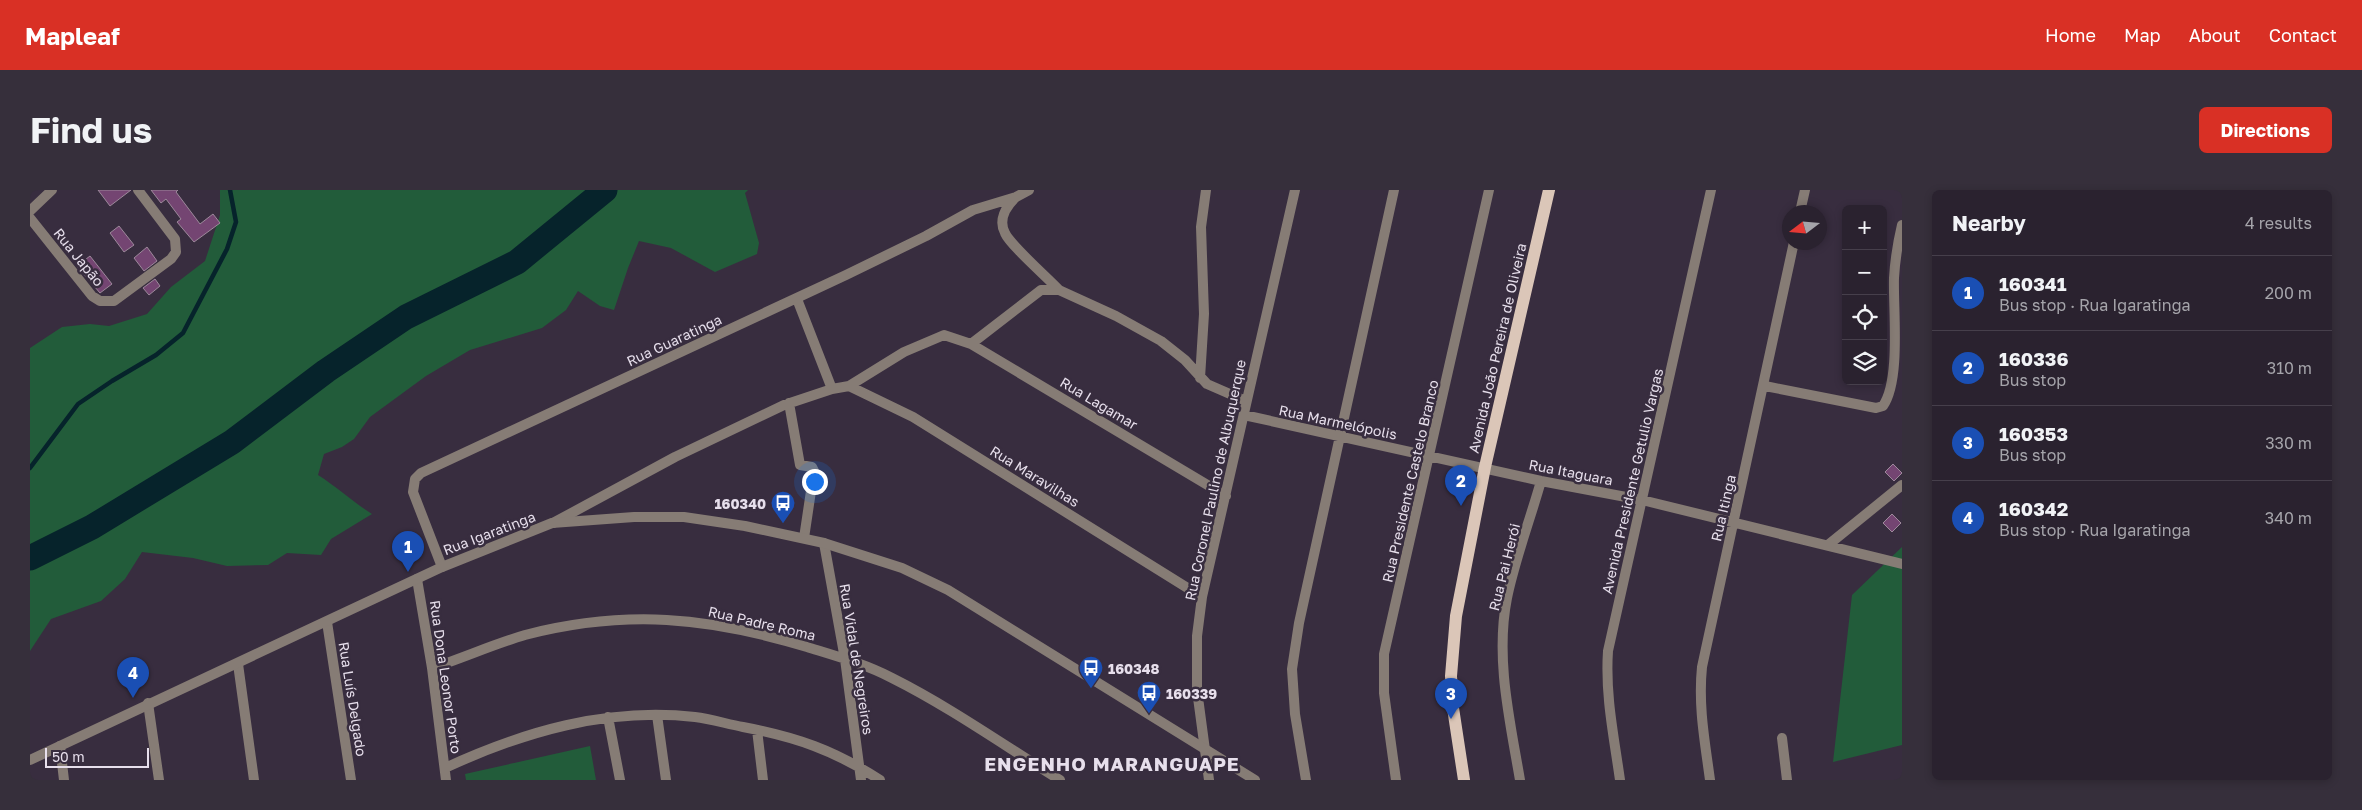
<!DOCTYPE html>
<html lang="en">
<head>
<meta charset="utf-8">
<style>
  :root { --surface:#2a222f; --page:#362f3b; --text:#f1f3f6; --muted:#a5a4aa; --line:#463f4b; --accent:#d93025 }
  body { margin:0; font-family:"Golos Text",sans-serif; background:var(--page); color:var(--text) }
  .controls { position:absolute; right:15px; top:15px; display:grid; overflow:hidden; border-radius:8px; box-shadow:0 2px 8px #0003 }
  .controls button { width:45px; height:45px; display:grid; place-items:center; padding:0; border:0; border-bottom:1px solid var(--line); background:var(--surface); color:var(--text); font:25px sans-serif }
  .compass { position:absolute; left:1752px; top:15px; width:45px; height:45px; border-radius:50%; background:var(--surface); box-shadow:0 2px 8px #0003; rotate:254deg }
  .scale { position:absolute; left:15px; bottom:12px; width:104px; box-sizing:border-box; padding-left:5px; border:2px solid #e7dfec; border-top:0; font-size:14px; line-height:18px; white-space:nowrap; color:#e7dfec; -webkit-text-stroke:4px #382d3f; paint-order:stroke }
  .you { position:absolute; left:784px; top:291px; width:18px; height:18px; margin:-12px; border:4px solid #fff; border-radius:50%; background:#1a73e8; box-shadow:0 0 0 8px #1a73e833 }
  .badge { display:grid; place-items:center; width:32px; height:32px; border-radius:50%; background:var(--accent); color:#fff; font-size:16px; font-weight:700 }
  .pin { position:absolute; translate:-50% -41px; filter:drop-shadow(0 1px 2px #0008) }
  .pin::after { content:''; position:absolute; top:26px; width:18px; height:15px; background:inherit; clip-path:polygon(0 0,100% 0,50% 100%) }
  .list { margin:0; padding:0; list-style:none }
  h2 { display:flex; justify-content:space-between; align-items:center; height:65px; margin:0; padding:0 20px; font-size:21px }
  h2 small { font-size:16px; font-weight:400; color:var(--muted) }
  .list li { display:grid; grid-template-columns:32px 1fr auto; gap:15px; align-items:center; box-sizing:border-box; height:75px; padding:0 20px; border-top:1px solid var(--line) }
  .list b { display:block; font-size:19px; white-space:nowrap }
  .list p { margin:0; font-size:16px; white-space:nowrap; color:var(--muted) }
  .list em { font-size:16px; font-style:normal; color:var(--muted) }
  .icon { flex:none; width:28px; height:28px; fill:none; stroke:currentColor; stroke-width:2; stroke-linecap:round; stroke-linejoin:round }
  .map { position:relative; flex:none; width:1872px; height:590px; overflow:hidden; border-radius:8px }
  header { display:flex; align-items:center; gap:30px; box-sizing:border-box; height:70px; padding:0 25px; background:var(--accent); color:#fff }
  header strong { font-size:24px }
  nav { display:flex; gap:28px; margin-inline-start:auto; font-size:18px }
  .intro { display:flex; align-items:center; justify-content:space-between; box-sizing:border-box; height:120px; padding:0 30px }
  h1 { margin:0; font-size:35px }
  .button { padding:12px 22px; border-radius:8px; background:var(--accent); color:#fff; font-size:18px; font-weight:700 }
  main { display:flex; gap:30px; padding:0 30px }
  aside { flex:1; background:var(--surface); border-radius:8px; box-shadow:0 2px 8px #0003 }
  .map>svg:first-child { display:block }
  .green { fill:#225c3a }
  .lines { fill:none; stroke-linecap:round; stroke-linejoin:round }
  .stream { stroke:#06232b; stroke-width:4.5 }
  .river { stroke:#06232b; stroke-width:25 }
  .building { fill:#744572; stroke:#9d899b }
  .minor { stroke:#867c75; stroke-width:10 }
  .tertiary { stroke:#867c75; stroke-width:10 }
  .primary { stroke:#dbc6b8; stroke-width:12 }
  .labels { text-anchor:middle; dominant-baseline:central; stroke-width:5; stroke-linejoin:round; paint-order:stroke }
  .street-label { font-size:14px; fill:#e7dfec; stroke:#382d3f }
  .poi-label { font-size:14px; font-weight:bold; fill:#e7dfec; stroke:#382d3f; text-anchor:start }
  .district-label { font-size:19px; font-weight:bold; letter-spacing:1px; fill:#e7dfec; stroke:#382d3f }
</style>
</head>
<body>
<header>
<strong>Mapleaf</strong>
<nav><a>Home</a><a>Map</a><a>About</a><a>Contact</a></nav>
</header>
<div class="intro"><h1>Find us</h1><a class="button">Directions</a></div>
<main>
<div class="map">
<svg width="1872" height="590" viewBox="0 0 1872 590">
  <rect width="100%" height="100%" fill="#382d3f"/>
  <path class="green" d="M 190,0 L 718,0 L 715,3 L 729,53 L 727,64 L 685,82 L 641,58 L 609,51 L 598,78 L 584,120 L 570,116 L 548,101 L 536,120 L 512,138 L 440,160 L 396,186 L 340,227 L 324,249 L 312,257 L 294,264 L 288,285 C 307,297 323,312 342,324 L 301,349 L 291,365 L 257,363 L 238,375 L 197,376 L 163,368 L 112,362 L 95,389 L 71,411 L 21,429 L 0,461 L 0,158 L 32,137 L 60,134 L 79,136 L 117,124 L 141,97 L 175,71 L 190,25 Z
    M 1872,357 L 1872,555 L 1803,572 L 1822,405 Z
    M 560,556 L 566,590 L 436,590 L 435,584 Z"/>
  <g class="lines">
    <path class="stream" d="M 0,278 L 48,214 L 82,191 L 126,165 L 153,143 L 197,59 L 206,32 L 200,0"/>
    <path class="river" d="M 0,368 L 62,337 L 202,252 L 296,181 L 376,127 L 487,72 L 575,0"/>
  </g>
  <path class="building" d="M 68,0 L 101,0 L 80,16 Z
    M 121,0 L 148,0 L 146,2 L 170,34 L 183,24 L 190,33 L 164,52 L 147,32 L 151,29 L 136,9 L 131,13 Z
    M 89,36 L 104,55 L 94,62 L 80,43 Z
    M 117,57 L 127,71 L 114,81 L 104,68 Z
    M 60,66 L 82,94 L 70,103 L 47,76 Z
    M 125,89 L 130,96 L 119,105 L 113,98 Z
    M 1863,274 L 1872,283 L 1864,291 L 1855,282 Z
    M 1862,324 L 1871,333 L 1862,342 L 1853,333 Z"/>
  <g class="lines">
    <path class="minor" d="M 985,8 C 976,17 968,30 975,43 C 980,55 1018,88 1029,100
      M 0,21 L 22,0
      M 1770,22 L 1775,0
      M 0,28 L 62,106 L 70,111 L 84,111 L 141,69 L 146,62 L 145,49 L 108,0
      M 767,109 L 802,199
      M 941,154 L 1011,100 L 1029,100 L 1086,126 L 1131,151 L 1155,170 L 1177,194 L 1216,211
      M 1170,188 L 1174,124 L 1171,37 L 1176,0
      M 819,196 L 883,227 L 1172,407
      M 1735,196 L 1846,218 L 1853,216 C 1871,190 1863,120 1864,88 C 1865,70 1868,52 1872,35
      M 759,213 L 770,275 L 782,277 L 784,281 L 774,348
      M 1214,225 L 1511,291 L 1612,310 L 1872,374
      M 523,333 L 645,267 L 754,215 L 802,199 L 819,196 L 874,162 L 914,145 L 941,154 L 1196,306
      M 794,353 L 815,469 L 831,590
      M 1798,355 L 1872,295
      M 412,377 L 383,302 L 385,289 L 391,283 L 816,85 L 896,46 L 943,20 L 986,7 L 999,0
      M 387,389 L 402,478 L 416,590
      M 297,432 L 321,590
      M 208,474 L 224,590
      M 402,478 C 433,468 464,454 495,445 C 596,419 678,427 777,457 C 806,466 835,474 862,488 C 920,517 975,556 1030,590
      M 118,513 L 129,590
      M 627,525 L 636,590
      M 578,527 L 590,590
      M 727,540 L 733,590
      M 1752,548 L 1757,590
      M 30,556 L 34,590
      M 415,578 C 493,542 577,517 665,527 C 681,529 697,534 713,537 C 766,547 804,560 850,590
      M 1179,590 L 1167,500 L 1167,446 L 1172,407 L 1265,0
      M 1276,590 L 1265,524 L 1262,479 L 1269,433 L 1364,0
      M 1366,590 L 1354,503 L 1354,464 L 1459,0
      M 1490,590 C 1480,531 1465,468 1477,408 C 1485,369 1500,330 1511,291
      M 1590,590 C 1584,547 1575,505 1578,461 L 1681,0
      M 1680,590 C 1675,552 1668,516 1672,477 L 1764,52"/>
    <path class="tertiary" d="M 0,570 L 412,377 L 522,333 L 604,327 L 654,327 L 715,336 L 794,353 L 872,378 L 918,400 L 1225,590"/>
    <path class="primary" d="M 1434,590 L 1423,518 L 1421,486 L 1426,426 L 1455,277 L 1519,0"/>
  </g>
  <defs>
    <symbol id="bus-pin" viewBox="-11 -11 22 30"><path d="M0 17L-7.5 6A9.5 9.5 0 1 1 7.5 6Z" fill="#1a4fb4" stroke="#382d3f"/><path d="M-5-6H5V4H4V6H2V4H-2V6H-4V4H-5ZM-3.5-4V0h7V-4ZM-3.5 1.2v1.5H-2V1.2ZM2 1.2v1.5H3.5V1.2Z" fill="#fff"/></symbol>
  </defs>
  <g fill-rule="evenodd">
    <use href="#bus-pin" x="739" y="299" width="28" height="38"/>
    <use href="#bus-pin" x="1047" y="464" width="28" height="38"/>
    <use href="#bus-pin" x="1105" y="489" width="28" height="38"/>
  </g>
  <g class="labels">
    <g class="street-label">
      <text transform="translate(49 67) rotate(51)">Rua Japão</text>
      <text transform="translate(644 150) rotate(-25)">Rua Guaratinga</text>
      <text transform="translate(1467 158) rotate(-77)">Avenida João Pereira de Oliveira</text>
      <text transform="translate(1069 213) rotate(31)">Rua Lagamar</text>
      <text transform="translate(1308 232) rotate(12)">Rua Marmelópolis</text>
      <text transform="translate(1541 282) rotate(11)">Rua Itaguara</text>
      <text transform="translate(1005 286) rotate(32)">Rua Maravilhas</text>
      <text transform="translate(1185 290) rotate(-78)">Rua Coronel Paulino de Albuquerque</text>
      <text transform="translate(1380 291) rotate(-77)">Rua Presidente Castelo Branco</text>
      <text transform="translate(1602 291) rotate(-77)">Avenida Presidente Getulio Vargas</text>
      <text transform="translate(1693 318) rotate(-77)">Rua Itinga</text>
      <text transform="translate(459 343) rotate(-21)">Rua Igaratinga</text>
      <text transform="translate(1474 377) rotate(-76)">Rua Pai Herói</text>
      <text transform="translate(732 433) rotate(13)">Rua Padre Roma</text>
      <text transform="translate(827 469) rotate(81)">Rua Vidal de Negreiros</text>
      <text transform="translate(416 487) rotate(82)">Rua Dona Leonor Porto</text>
      <text transform="translate(323 509) rotate(81)">Rua Luís Delgado</text>
    </g>
    <g class="poi-label">
      <text x="736" y="313" text-anchor="end">160340</text>
      <text x="1078" y="478">160348</text>
      <text x="1136" y="503">160339</text>
    </g>
    <g class="district-label">
      <text x="1082" y="573">ENGENHO MARANGUAPE</text>
    </g>
  </g>
</svg>
<div class="controls">
<button>+</button>
<button>−</button>
<button><svg class="icon" aria-label="locate" viewBox="0 0 24 24"><circle cx="12" cy="12" r="6"/><path d="M12 2v4M12 18v4M2 12h4M18 12h4"/></svg></button>
<button><svg class="icon" aria-label="layers" viewBox="0 0 24 24"><path d="M12 4l9 5-9 5-9-5zM3 14l9 5 9-5"/></svg></button>
</div>
<svg class="compass" viewBox="-18 -18 36 36"><path d="M0-13l5 13h-10z" fill="#e53935"/><path d="M0 13l5-13h-10z" fill="#a5a4aa"/></svg>
<div class="scale">50 m</div>
<div class="you"></div>
<div class="pin badge" style="left:378px;top:382px;background:#1a4fb4">1</div>
<div class="pin badge" style="left:1431px;top:316px;background:#1a4fb4">2</div>
<div class="pin badge" style="left:1421px;top:529px;background:#1a4fb4">3</div>
<div class="pin badge" style="left:103px;top:508px;background:#1a4fb4">4</div>
</div>
<aside>
<h2>Nearby<small>4 results</small></h2>
<ul class="list">
<li><span class="badge" style="background:#1a4fb4">1</span><div><b>160341</b><p>Bus stop · Rua Igaratinga</p></div><em>200 m</em></li>
<li><span class="badge" style="background:#1a4fb4">2</span><div><b>160336</b><p>Bus stop</p></div><em>310 m</em></li>
<li><span class="badge" style="background:#1a4fb4">3</span><div><b>160353</b><p>Bus stop</p></div><em>330 m</em></li>
<li><span class="badge" style="background:#1a4fb4">4</span><div><b>160342</b><p>Bus stop · Rua Igaratinga</p></div><em>340 m</em></li>
</ul>
</aside>
</main>
</body>
</html>
